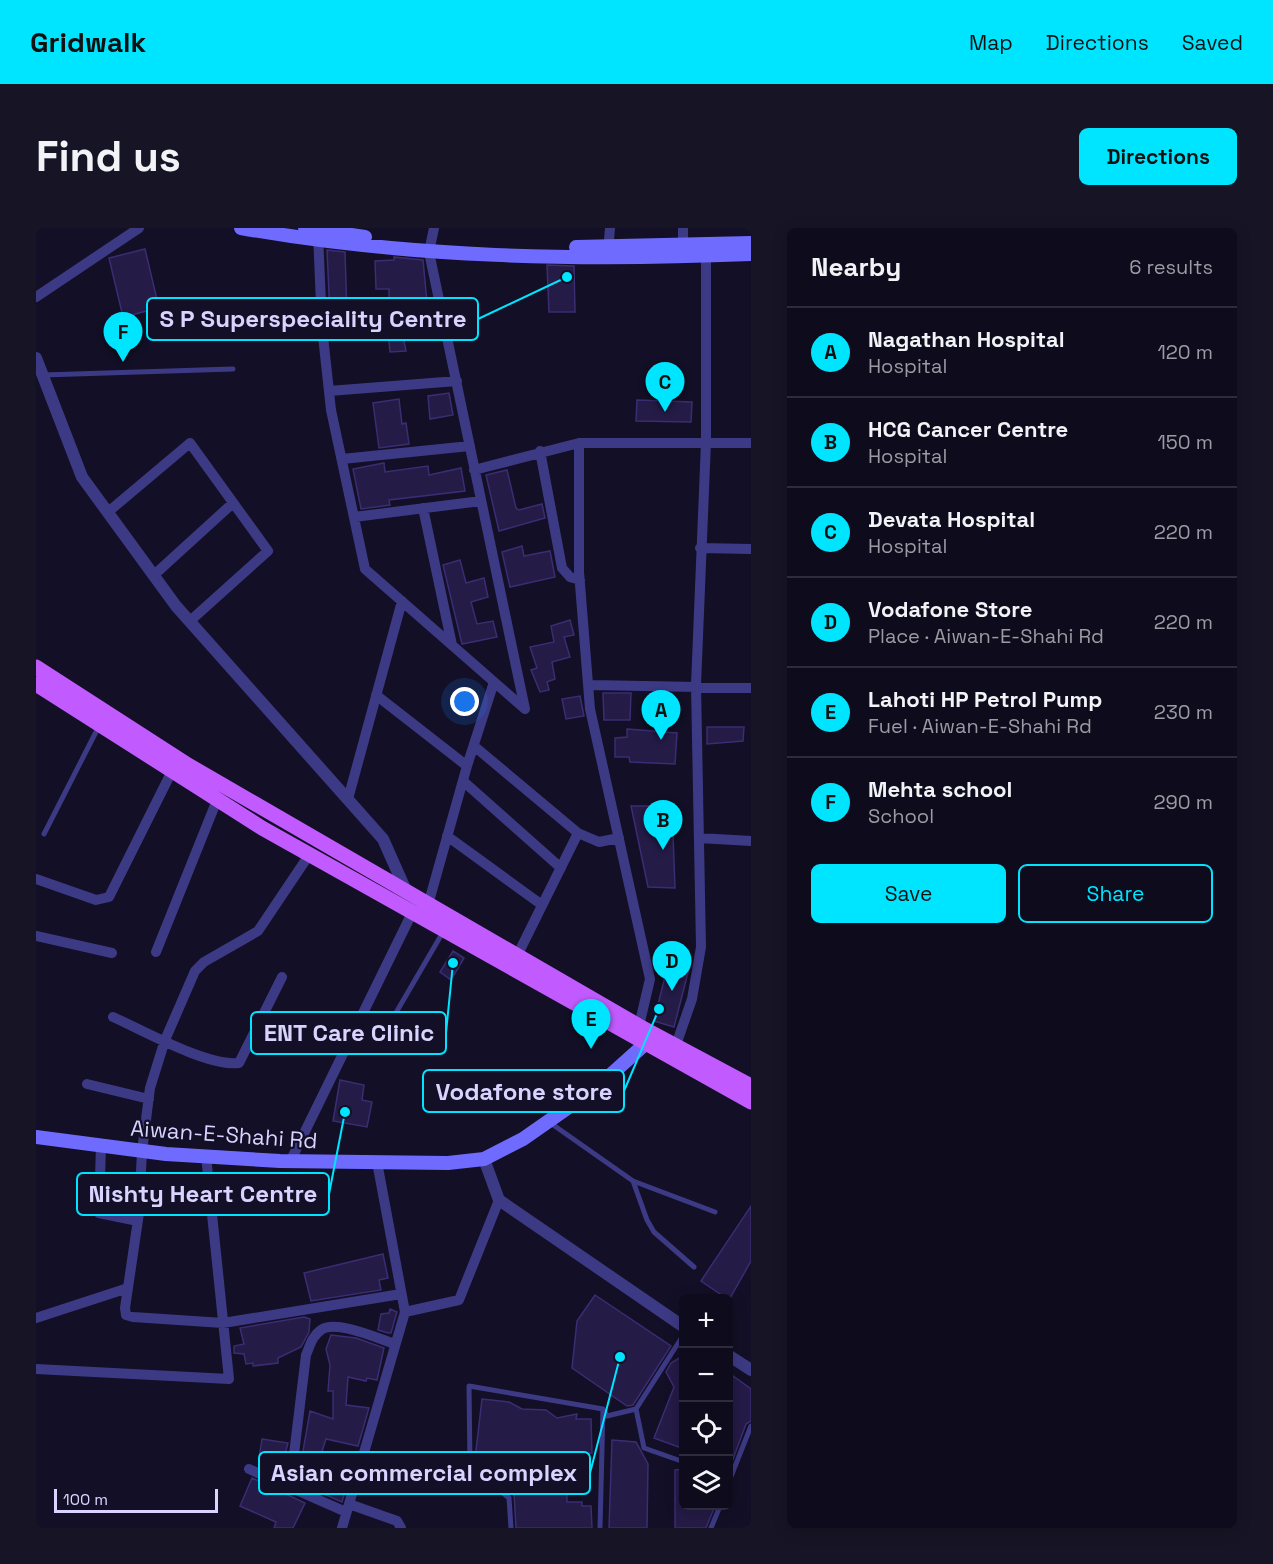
<!DOCTYPE html>
<html lang="en">
<head>
<meta charset="utf-8">
<style>
  :root { --surface:#0e0b1c; --page:#171425; --text:#f1f3f6; --muted:#9b9ba3; --line:#2e2b3b; --accent:#00e5ff }
  body { margin:0; font-family:"Space Grotesk",sans-serif; background:var(--page); color:var(--text) }
  .controls { position:absolute; right:18px; bottom:18px; display:grid; overflow:hidden; border-radius:9px; box-shadow:0 3px 15px #0003 }
  .controls button { width:54px; height:54px; display:grid; place-items:center; padding:0; border:0; border-bottom:2px solid var(--line); background:var(--surface); color:var(--text); font:30px sans-serif }
  .scale { position:absolute; left:18px; bottom:15px; width:164px; box-sizing:border-box; padding-left:6px; border:3px solid #d9d4ff; border-top:0; font-size:16px; line-height:21px; white-space:nowrap; color:#d9d4ff; -webkit-text-stroke:4px #130f26; paint-order:stroke }
  .you { position:absolute; left:429px; top:474px; width:21px; height:21px; margin:-15px; border:4px solid #fff; border-radius:50%; background:#1a73e8; box-shadow:0 0 0 9px #1a73e833 }
  .badge { display:grid; place-items:center; width:39px; height:39px; border-radius:50%; background:var(--accent); color:#111; font-size:20px; font-weight:700 }
  .pin { position:absolute; translate:-50% -50px; filter:drop-shadow(0 2px 3px #0008) }
  .pin::after { content:''; position:absolute; top:32px; width:21px; height:18px; background:inherit; clip-path:polygon(0 0,100% 0,50% 100%) }
  .list { margin:0; padding:0; list-style:none }
  h2 { display:flex; justify-content:space-between; align-items:center; height:78px; margin:0; padding:0 24px; font-size:26px }
  h2 small { font-size:20px; font-weight:400; color:var(--muted) }
  .list li { display:grid; grid-template-columns:39px 1fr auto; gap:18px; align-items:center; box-sizing:border-box; height:90px; padding:0 24px; border-top:2px solid var(--line) }
  .list b { display:block; font-size:22px; white-space:nowrap }
  .list p { margin:0; font-size:20px; white-space:nowrap; color:var(--muted) }
  .list em { font-size:20px; font-style:normal; color:var(--muted) }
  .actions { display:flex; gap:12px; padding:18px 24px }
  .actions a { flex:1; padding:14px 0; border:2px solid var(--accent); border-radius:9px; text-align:center; font-size:21px; color:var(--accent) }
  .actions .main { background:var(--accent); color:#111 }
  .icon { flex:none; width:33px; height:33px; fill:none; stroke:currentColor; stroke-width:2; stroke-linecap:round; stroke-linejoin:round }
  .map { position:relative; flex:none; width:715px; height:1300px; overflow:hidden; border-radius:9px }
  header { display:flex; align-items:center; gap:36px; box-sizing:border-box; height:84px; padding:0 30px; background:var(--accent); color:#111 }
  header strong { font-size:28px }
  nav { display:flex; gap:33px; margin-inline-start:auto; font-size:21px }
  .intro { display:flex; align-items:center; justify-content:space-between; box-sizing:border-box; height:144px; padding:0 36px }
  h1 { margin:0; font-size:42px }
  .button { padding:15px 27px; border-radius:9px; background:var(--accent); color:#111; font-size:21px; font-weight:700 }
  main { display:flex; gap:36px; padding:0 36px }
  aside { flex:1; background:var(--surface); border-radius:9px; box-shadow:0 3px 15px #0003 }
  .map>svg:first-child { display:block }
  .building { fill:#241b47; stroke:#3b2d73; stroke-width:1.5 }
  .lines { fill:none; stroke-linecap:round; stroke-linejoin:round }
  .service { stroke:#3d3a85; stroke-width:5 }
  .minor { stroke:#3d3a85; stroke-width:10 }
  .tertiary { stroke:#3d3a85; stroke-width:12 }
  .secondary { stroke:#6f6bff; stroke-width:14 }
  .primary { stroke:#c25bff; stroke-width:15 }
  .labels { text-anchor:middle; dominant-baseline:central; stroke-width:4.5; stroke-linejoin:round; paint-order:stroke }
  .street-label { font-size:22px; fill:#d9d4ff; stroke:#130f26 }
  .leader { fill:none; stroke:#00e5ff; stroke-width:2 }
  .callout-dot { fill:#00e5ff; stroke:#130f26; stroke-width:2 }
  .callout { fill:#130f26; stroke:#00e5ff; stroke-width:2 }
  .callout-label { font-size:24px; text-anchor:middle; font-weight:bold; fill:#d9d4ff }
</style>
</head>
<body>
<header>
<strong>Gridwalk</strong>
<nav><a>Map</a><a>Directions</a><a>Saved</a></nav>
</header>
<div class="intro"><h1>Find us</h1><a class="button">Directions</a></div>
<main>
<div class="map">
<svg width="715" height="1300" viewBox="0 0 715 1300">
  <rect width="100%" height="100%" fill="#130f26"/>
  <path class="building" d="M 109,21 L 123,80 L 87,89 L 73,30 Z
    M 291,22 L 309,24 L 311,86 L 294,87 Z
    M 358,29 L 387,32 L 392,85 L 353,88 L 353,61 L 340,61 L 339,33 L 358,32 Z
    M 511,37 L 538,38 L 539,84 L 513,84 Z
    M 352,103 L 366,103 L 370,123 L 354,124 Z
    M 413,165 L 417,187 L 394,191 L 392,168 Z
    M 363,171 L 366,196 L 370,195 L 373,216 L 343,220 L 337,175 Z
    M 601,172 L 656,174 L 655,194 L 600,193 Z
    M 348,235 L 349,244 L 392,238 L 393,247 L 425,240 L 429,263 L 353,272 L 354,277 L 325,281 L 317,241 Z
    M 471,242 L 480,280 L 483,282 L 506,276 L 509,290 L 463,303 L 450,247 Z
    M 486,318 L 488,328 L 514,323 L 519,349 L 474,359 L 466,324 Z
    M 424,332 L 430,355 L 448,350 L 452,369 L 435,374 L 441,396 L 457,393 L 461,409 L 426,416 L 407,337 Z
    M 534,392 L 538,407 L 528,409 L 534,429 L 516,434 L 519,451 L 511,454 L 513,462 L 504,464 L 495,442 L 501,440 L 494,419 L 518,414 L 515,398 Z
    M 567,465 L 595,465 L 594,492 L 568,492 Z
    M 544,468 L 548,488 L 530,491 L 526,471 Z
    M 671,499 L 708,499 L 707,513 L 671,516 Z
    M 591,501 L 641,505 L 639,536 L 594,534 L 593,529 L 579,529 L 579,510 L 591,509 Z
    M 595,578 L 636,578 L 639,660 L 612,659 Z
    M 417,723 L 428,730 L 415,752 L 404,744 Z
    M 634,728 L 655,733 L 638,799 L 618,793 Z
    M 304,852 L 328,857 L 326,872 L 336,874 L 331,899 L 297,893 Z
    M 715,978 L 715,1033 L 693,1072 L 665,1053 Z
    M 347,1026 L 352,1050 L 343,1052 L 345,1062 L 275,1073 L 268,1045 Z
    M 559,1067 L 635,1118 L 597,1177 L 591,1178 L 536,1140 L 541,1093 Z
    M 354,1081 L 361,1084 L 355,1105 L 352,1105 L 342,1102 L 345,1086 L 353,1085 Z
    M 268,1089 L 274,1091 L 273,1104 L 265,1119 L 242,1130 L 242,1135 L 217,1138 L 217,1135 L 210,1136 L 208,1126 L 198,1125 L 198,1118 L 208,1116 L 204,1100 Z
    M 295,1107 L 320,1110 L 348,1120 L 341,1152 L 331,1150 L 330,1153 L 312,1149 L 310,1177 L 333,1180 L 322,1218 L 290,1211 L 279,1245 L 264,1240 L 274,1183 L 297,1191 L 297,1163 L 292,1163 L 294,1137 L 290,1121 Z
    M 648,1127 L 648,1221 L 618,1210 L 638,1159 L 630,1144 L 635,1135 Z
    M 693,1145 L 715,1161 L 715,1193 L 710,1196 L 693,1242 Z
    M 446,1171 L 473,1174 L 486,1181 L 510,1182 L 521,1190 L 541,1186 L 540,1191 L 555,1191 L 556,1225 L 530,1226 L 531,1274 L 546,1274 L 546,1278 L 555,1278 L 556,1300 L 480,1300 L 478,1264 L 439,1231 Z
    M 226,1211 L 252,1215 L 247,1233 L 223,1230 Z
    M 576,1212 L 600,1214 L 612,1236 L 611,1300 L 573,1300 Z
    M 648,1241 L 648,1278 L 679,1278 L 670,1300 L 639,1300 L 639,1242 Z
    M 283,1249 L 311,1256 L 306,1274 L 283,1264 L 280,1260 Z
    M 216,1250 L 269,1275 L 257,1300 L 238,1300 L 240,1294 L 204,1278 Z"/>
  <g class="lines">
    <path class="service" d="M 7,147 L 197,141
      M 8,606 L 63,498
      M 340,819 L 407,704
      M 513,894 L 597,953 L 679,984
      M 597,953 L 611,992 L 618,1004 L 658,1039
      M 600,1181 L 608,1220 L 648,1234
      M 692,1256 L 715,1198
      M 475,1300 L 473,1270 L 434,1237 L 433,1158 L 567,1181
      M 564,1300 L 567,1181 L 571,1188 L 600,1181 L 648,1106
      M 675,1300 L 684,1278"/>
    <path class="minor" d="M 398,0 L 393,24 L 489,481
      M 647,0 L 647,18
      M 282,6 L 286,99 L 295,182 L 329,341 L 489,481
      M 572,24 L 574,0
      M 0,69 L 103,0
      M 286,99 L 410,93
      M 293,163 L 421,153
      M 543,215 L 543,344 L 554,481 L 614,751 L 603,798
      M 504,223 L 526,340 L 534,349 L 544,352
      M 306,231 L 434,218
      M 438,242 L 543,215 L 715,215
      M 387,280 L 416,417
      M 72,284 L 154,215 L 232,323 L 154,393
      M 318,289 L 445,273
      M 664,320 L 715,321
      M 118,347 L 197,275
      M 554,457 L 715,460
      M 340,467 L 431,538 L 392,677
      M 438,518 L 542,605 L 563,614 L 583,610
      M 431,538 L 458,454
      M 427,553 L 525,640
      M 312,571 L 366,373
      M 411,608 L 506,677
      M 663,610 L 715,613
      M 273,627 L 222,703 L 168,734 L 159,743 L 129,812 L 114,860 L 106,923 L 103,985 L 89,1080 L 90,1087 L 97,1089 L 187,1095 L 365,1066
      M 0,651 L 60,672 L 73,669 L 136,543
      M 0,708 L 76,725
      M 120,724 L 181,572
      M 481,728 L 542,605
      M 77,789 C 106,802 172,839 203,835 L 246,749
      M 640,817 L 656,771 L 665,719 L 660,457 L 670,214 L 670,28
      M 51,856 L 113,871
      M 65,917 L 63,985 L 102,993
      M 254,934 L 376,685
      M 341,934 L 369,1084
      M 0,1090 L 92,1060
      M 0,1141 L 193,1151 L 170,928
      M 213,1241 L 310,1284
      M 254,1259 L 270,1127 C 274,1118 276,1108 285,1102 C 300,1091 343,1111 359,1116
      M 313,1276 L 361,1293 L 365,1300
      M 306,1300 L 369,1084 L 423,1072 L 463,972"/>
    <path class="tertiary" d="M 0,130 L 46,249 L 140,378 L 347,611 L 371,665
      M 448,931 L 463,972 L 648,1099
      M 692,1127 L 715,1142"/>
    <path class="secondary" d="M 205,0 C 373,30 545,33 715,26
      M 269,0 L 329,9
      M 540,19 L 715,15
      M 0,909 L 130,926 L 244,933 L 412,935 L 448,931 L 487,911 L 560,860 L 618,808"/>
    <path class="primary" d="M 0,439 L 152,537 L 603,798 L 715,858
      M 0,456 L 226,600 L 715,874"/>
  </g>
  <g class="labels">
    <g class="street-label">
      <text transform="translate(188 906) rotate(4)">Aiwan-E-Shahi Rd</text>
    </g>
  </g>
  <path class="leader" d="M531 49L442 91M417 735L410 805M623 781L588 863M309 884L293 966M584 1129L554 1245"/>
  <g class="callout-dot">
    <circle cx="531" cy="49" r="6"/>
    <circle cx="417" cy="735" r="6"/>
    <circle cx="623" cy="781" r="6"/>
    <circle cx="309" cy="884" r="6"/>
    <circle cx="584" cy="1129" r="6"/>
  </g>
  <g class="callout">
    <rect x="111" y="70" width="331" height="42" rx="6"/>
    <rect x="215" y="784" width="195" height="42" rx="6"/>
    <rect x="387" y="842" width="201" height="42" rx="6"/>
    <rect x="41" y="945" width="252" height="42" rx="6"/>
    <rect x="223" y="1224" width="331" height="42" rx="6"/>
  </g>
  <g class="callout-label">
    <text x="277" y="99">S P Superspeciality Centre</text>
    <text x="313" y="813">ENT Care Clinic</text>
    <text x="488" y="872">Vodafone store</text>
    <text x="167" y="974">Nishty Heart Centre</text>
    <text x="388" y="1253">Asian commercial complex</text>
  </g>
</svg>
<div class="controls">
<button>+</button>
<button>−</button>
<button><svg class="icon" aria-label="locate" viewBox="0 0 24 24"><circle cx="12" cy="12" r="6"/><path d="M12 2v4M12 18v4M2 12h4M18 12h4"/></svg></button>
<button><svg class="icon" aria-label="layers" viewBox="0 0 24 24"><path d="M12 4l9 5-9 5-9-5zM3 14l9 5 9-5"/></svg></button>
</div>
<div class="scale">100 m</div>
<div class="you"></div>
<div class="pin badge" style="left:625px;top:512px">A</div>
<div class="pin badge" style="left:627px;top:622px">B</div>
<div class="pin badge" style="left:629px;top:184px">C</div>
<div class="pin badge" style="left:636px;top:763px">D</div>
<div class="pin badge" style="left:555px;top:821px">E</div>
<div class="pin badge" style="left:87px;top:134px">F</div>
</div>
<aside>
<h2>Nearby<small>6 results</small></h2>
<ul class="list">
<li><span class="badge">A</span><div><b>Nagathan Hospital</b><p>Hospital</p></div><em>120 m</em></li>
<li><span class="badge">B</span><div><b>HCG Cancer Centre</b><p>Hospital</p></div><em>150 m</em></li>
<li><span class="badge">C</span><div><b>Devata Hospital</b><p>Hospital</p></div><em>220 m</em></li>
<li><span class="badge">D</span><div><b>Vodafone Store</b><p>Place · Aiwan-E-Shahi Rd</p></div><em>220 m</em></li>
<li><span class="badge">E</span><div><b>Lahoti HP Petrol Pump</b><p>Fuel · Aiwan-E-Shahi Rd</p></div><em>230 m</em></li>
<li><span class="badge">F</span><div><b>Mehta school</b><p>School</p></div><em>290 m</em></li>
</ul>
<div class="actions"><a class="main">Save</a><a>Share</a></div>
</aside>
</main>
</body>
</html>
